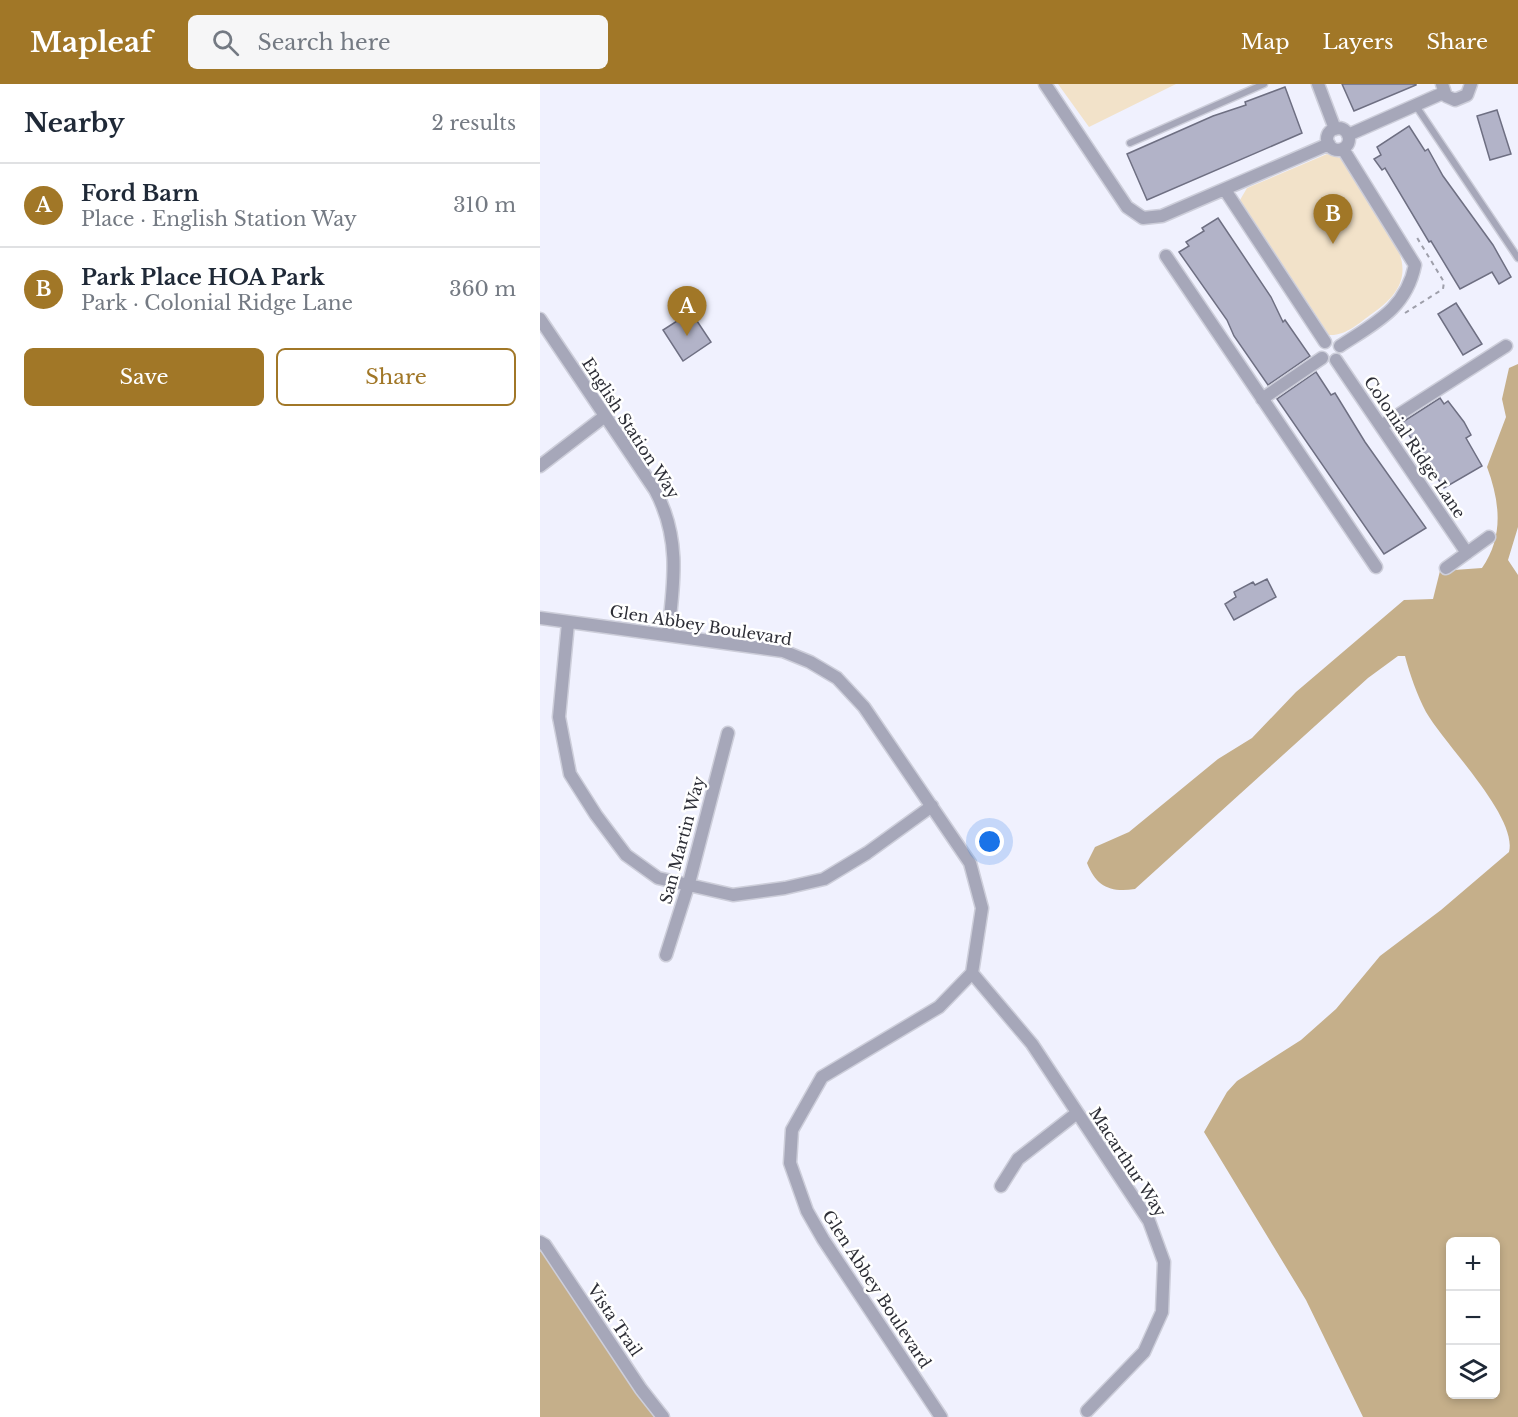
<!DOCTYPE html>
<html lang="en">
<head>
<meta charset="utf-8">
<style>
  :root { --surface:#fff; --page:#f6f6f7; --text:#1f2937; --muted:#747a83; --line:#e0e1e3; --accent:#a17727 }
  body { margin:0; font-family:"Libre Baskerville",serif; background:var(--page); color:var(--text) }
  .controls { position:absolute; right:18px; bottom:18px; display:grid; overflow:hidden; border-radius:9px; box-shadow:0 3px 9px #0003 }
  .controls button { width:54px; height:54px; display:grid; place-items:center; padding:0; border:0; border-bottom:2px solid var(--line); background:var(--surface); color:var(--text); font:30px sans-serif }
  .you { position:absolute; left:450px; top:758px; width:21px; height:21px; margin:-15px; border:4px solid #fff; border-radius:50%; background:#1a73e8; box-shadow:0 0 0 9px #1a73e833 }
  .badge { display:grid; place-items:center; width:39px; height:39px; border-radius:50%; background:var(--accent); color:#fff; font-size:20px; font-weight:700 }
  .pin { position:absolute; translate:-50% -50px; filter:drop-shadow(0 2px 3px #0008) }
  .pin::after { content:''; position:absolute; top:32px; width:21px; height:18px; background:inherit; clip-path:polygon(0 0,100% 0,50% 100%) }
  .list { margin:0; padding:0; list-style:none }
  h2 { display:flex; justify-content:space-between; align-items:center; height:78px; margin:0; padding:0 24px; font-size:26px }
  h2 small { font-size:20px; font-weight:400; color:var(--muted) }
  .list li { display:grid; grid-template-columns:39px 1fr auto; gap:18px; align-items:center; box-sizing:border-box; height:84px; padding:0 24px; border-top:2px solid var(--line) }
  .list b { display:block; font-size:22px; white-space:nowrap }
  .list p { margin:0; font-size:20px; white-space:nowrap; color:var(--muted) }
  .list em { font-size:20px; font-style:normal; color:var(--muted) }
  .actions { display:flex; gap:12px; padding:18px 24px }
  .actions a { flex:1; padding:14px 0; border:2px solid var(--accent); border-radius:9px; text-align:center; font-size:21px; color:var(--accent) }
  .actions .main { background:var(--accent); color:#fff }
  .icon { flex:none; width:33px; height:33px; fill:none; stroke:currentColor; stroke-width:2; stroke-linecap:round; stroke-linejoin:round }
  .map { position:relative; flex:none; width:978px; height:1333px; overflow:hidden }
  header { display:flex; align-items:center; gap:36px; box-sizing:border-box; height:84px; padding:0 30px; background:var(--accent); color:#fff }
  header strong { font-size:28px }
  nav { display:flex; gap:33px; margin-inline-start:auto; font-size:21px }
  .search { width:420px; height:54px; background:var(--page); display:flex; align-items:center; gap:15px; box-sizing:border-box; padding:0 21px; border-radius:9px; color:var(--muted); font-size:22px }
  main { display:flex }
  aside { flex:1; background:var(--surface) }
  .map>svg:first-child { display:block }
  .green { fill:#f2e2c9 }
  .forest { fill:#c5af8a; fill-rule:evenodd }
  .building { fill:#b2b3c8; stroke:#6e6f82; stroke-width:1.5 }
  .lines { fill:none; stroke-linecap:round; stroke-linejoin:round }
  .service-casing { stroke:#cdceda; stroke-width:9 }
  .minor-casing { stroke:#cdceda; stroke-width:15 }
  .path { stroke:#9e9faa; stroke-width:2; stroke-dasharray:4.5 4.5; stroke-linecap:butt }
  .service { stroke:#a6a7b9; stroke-width:6 }
  .minor { stroke:#a6a7b9; stroke-width:12 }
  .labels { text-anchor:middle; dominant-baseline:central; stroke-width:5; stroke-linejoin:round; paint-order:stroke }
  .street-label { font-size:16px; fill:#2d2e36; stroke:#fff }
</style>
</head>
<body>
<header>
<strong>Mapleaf</strong>
<div class="search"><svg class="icon" aria-label="search" viewBox="0 0 24 24"><circle cx="10" cy="10" r="6"/><path d="M15 15l6 6"/></svg>Search here</div>
<nav><a>Map</a><a>Layers</a><a>Share</a></nav>
</header>
<main>
<aside>
<h2>Nearby<small>2 results</small></h2>
<ul class="list">
<li><span class="badge">A</span><div><b>Ford Barn</b><p>Place · English Station Way</p></div><em>310 m</em></li>
<li><span class="badge">B</span><div><b>Park Place HOA Park</b><p>Park · Colonial Ridge Lane</p></div><em>360 m</em></li>
</ul>
<div class="actions"><a class="main">Save</a><a>Share</a></div>
</aside>
<div class="map">
<svg width="978" height="1333" viewBox="0 0 978 1333">
  <rect width="100%" height="100%" fill="#f0f1fe"/>
  <path class="green" d="M 518,0 L 636,0 L 549,43 Z
    M 787,70 L 800,74 C 812,92 824,110 836,128 C 863,167 880,197 833,229 C 819,239 806,252 789,251 L 700,116 L 707,104 Z"/>
  <path class="forest" d="M 978,280 L 978,443 L 968,476 L 978,491 L 978,1333 L 823,1333 L 766,1216 L 664,1048 L 687,1008 L 697,997 L 761,956 L 796,925 L 840,872 L 901,826 L 969,768 C 978,733 905,661 886,628 C 877,611 870,591 865,572 L 858,572 L 828,594 L 595,805 C 570,809 556,802 547,779 L 555,763 L 589,748 L 678,675 L 712,654 L 756,608 L 864,516 L 893,515 L 900,487 L 942,484 C 964,452 960,418 947,383 L 966,333 L 962,315 L 969,284 ZM 910,1158 L 956,1158 L 956,1310 L 910,1310 Z
    M 0,1167 L 7,1174 L 115,1333 L 0,1333 Z"/>
  <path class="building" d="M 802,0 L 876,0 L 876,1 L 814,27 Z
    M 745,3 L 762,49 L 607,116 L 587,70 L 673,32 L 706,21 L 705,18 Z
    M 957,26 L 971,70 L 950,76 L 937,32 Z
    M 869,42 L 885,67 L 888,65 L 903,92 L 953,161 L 971,193 L 959,200 L 952,188 L 920,205 L 891,157 L 889,158 L 845,84 L 842,86 L 834,75 L 841,71 L 837,63 Z
    M 678,134 L 731,213 L 743,238 L 745,236 L 770,272 L 728,301 L 694,252 L 687,236 L 639,168 L 649,162 L 646,158 L 664,147 L 662,144 Z
    M 916,219 L 942,260 L 923,271 L 898,230 Z
    M 151,228 L 171,258 L 143,277 L 123,246 Z
    M 776,288 L 791,311 L 795,309 L 825,358 L 886,444 L 844,470 L 737,315 Z
    M 900,314 L 904,320 L 908,317 L 924,338 L 931,351 L 926,354 L 942,382 L 904,404 L 861,339 Z
    M 727,495 L 736,513 L 694,536 L 685,520 L 696,513 L 694,508 L 713,498 L 715,501 Z"/>
  <g class="lines">
    <defs>
      <path id="service" d="M 876,22 L 978,174
        M 590,59 L 724,0"/>
      <path id="minor" d="M 505,0 L 587,123 L 603,134 L 622,132 L 789,60
        M 778,0 L 795,45
        M 902,0 L 906,12 L 915,16 L 927,11 L 931,0
        M787 55a11 11 0 1 1 22 0a11 11 0 1 1-22 0Z
        M 808,51 L 903,9
        M 685,106 L 785,258
        M 626,172 L 836,483
        M 0,235 L 115,406 C 141,454 134,499 128,550
        M 800,262 C 835,239 866,225 875,181 L 803,65
        M 796,276 L 927,469
        M 722,315 L 782,274
        M 841,342 L 966,262
        M 0,382 L 65,332
        M 906,484 L 949,453
        M 0,534 L 243,567 L 270,578 L 297,594 L 324,623 L 430,779 L 442,824 L 432,889 L 399,923 L 282,993 L 252,1046 L 250,1079 L 267,1127 L 283,1155 L 401,1333
        M 28,539 L 19,633 L 30,690 L 56,731 L 86,771 L 118,794 L 193,811 L 245,804 L 284,795 L 327,769 L 392,722
        M 126,871 L 149,799 L 188,649
        M 432,889 L 492,960 L 609,1137 L 624,1178 L 622,1228 L 604,1268 L 547,1327
        M 461,1102 L 478,1075 L 537,1029
        M 0,1158 L 5,1161 L 101,1305 L 123,1333"/>
    </defs>
    <use href="#service" class="service-casing"/>
    <use href="#minor" class="minor-casing"/>
    <path class="path" d="M 865,229 L 903,205 L 904,198 L 876,152"/>
    <use href="#service" class="service"/>
    <use href="#minor" class="minor"/>
  </g>
  <g class="labels">
    <g class="street-label">
      <text transform="translate(91 344) rotate(57)">English Station Way</text>
      <text transform="translate(875 363) rotate(56)">Colonial Ridge Lane</text>
      <text transform="translate(161 541) rotate(9)">Glen Abbey Boulevard</text>
      <text transform="translate(142 756) rotate(-75)">San Martin Way</text>
      <text transform="translate(588 1078) rotate(57)">Macarthur Way</text>
      <text transform="translate(337 1205) rotate(57)">Glen Abbey Boulevard</text>
      <text transform="translate(75 1236) rotate(56)">Vista Trail</text>
    </g>
  </g>
</svg>
<div class="controls">
<button>+</button>
<button>−</button>
<button><svg class="icon" aria-label="layers" viewBox="0 0 24 24"><path d="M12 4l9 5-9 5-9-5zM3 14l9 5 9-5"/></svg></button>
</div>
<div class="you"></div>
<div class="pin badge" style="left:147px;top:252px">A</div>
<div class="pin badge" style="left:793px;top:160px">B</div>
</div>
</main>
</body>
</html>
